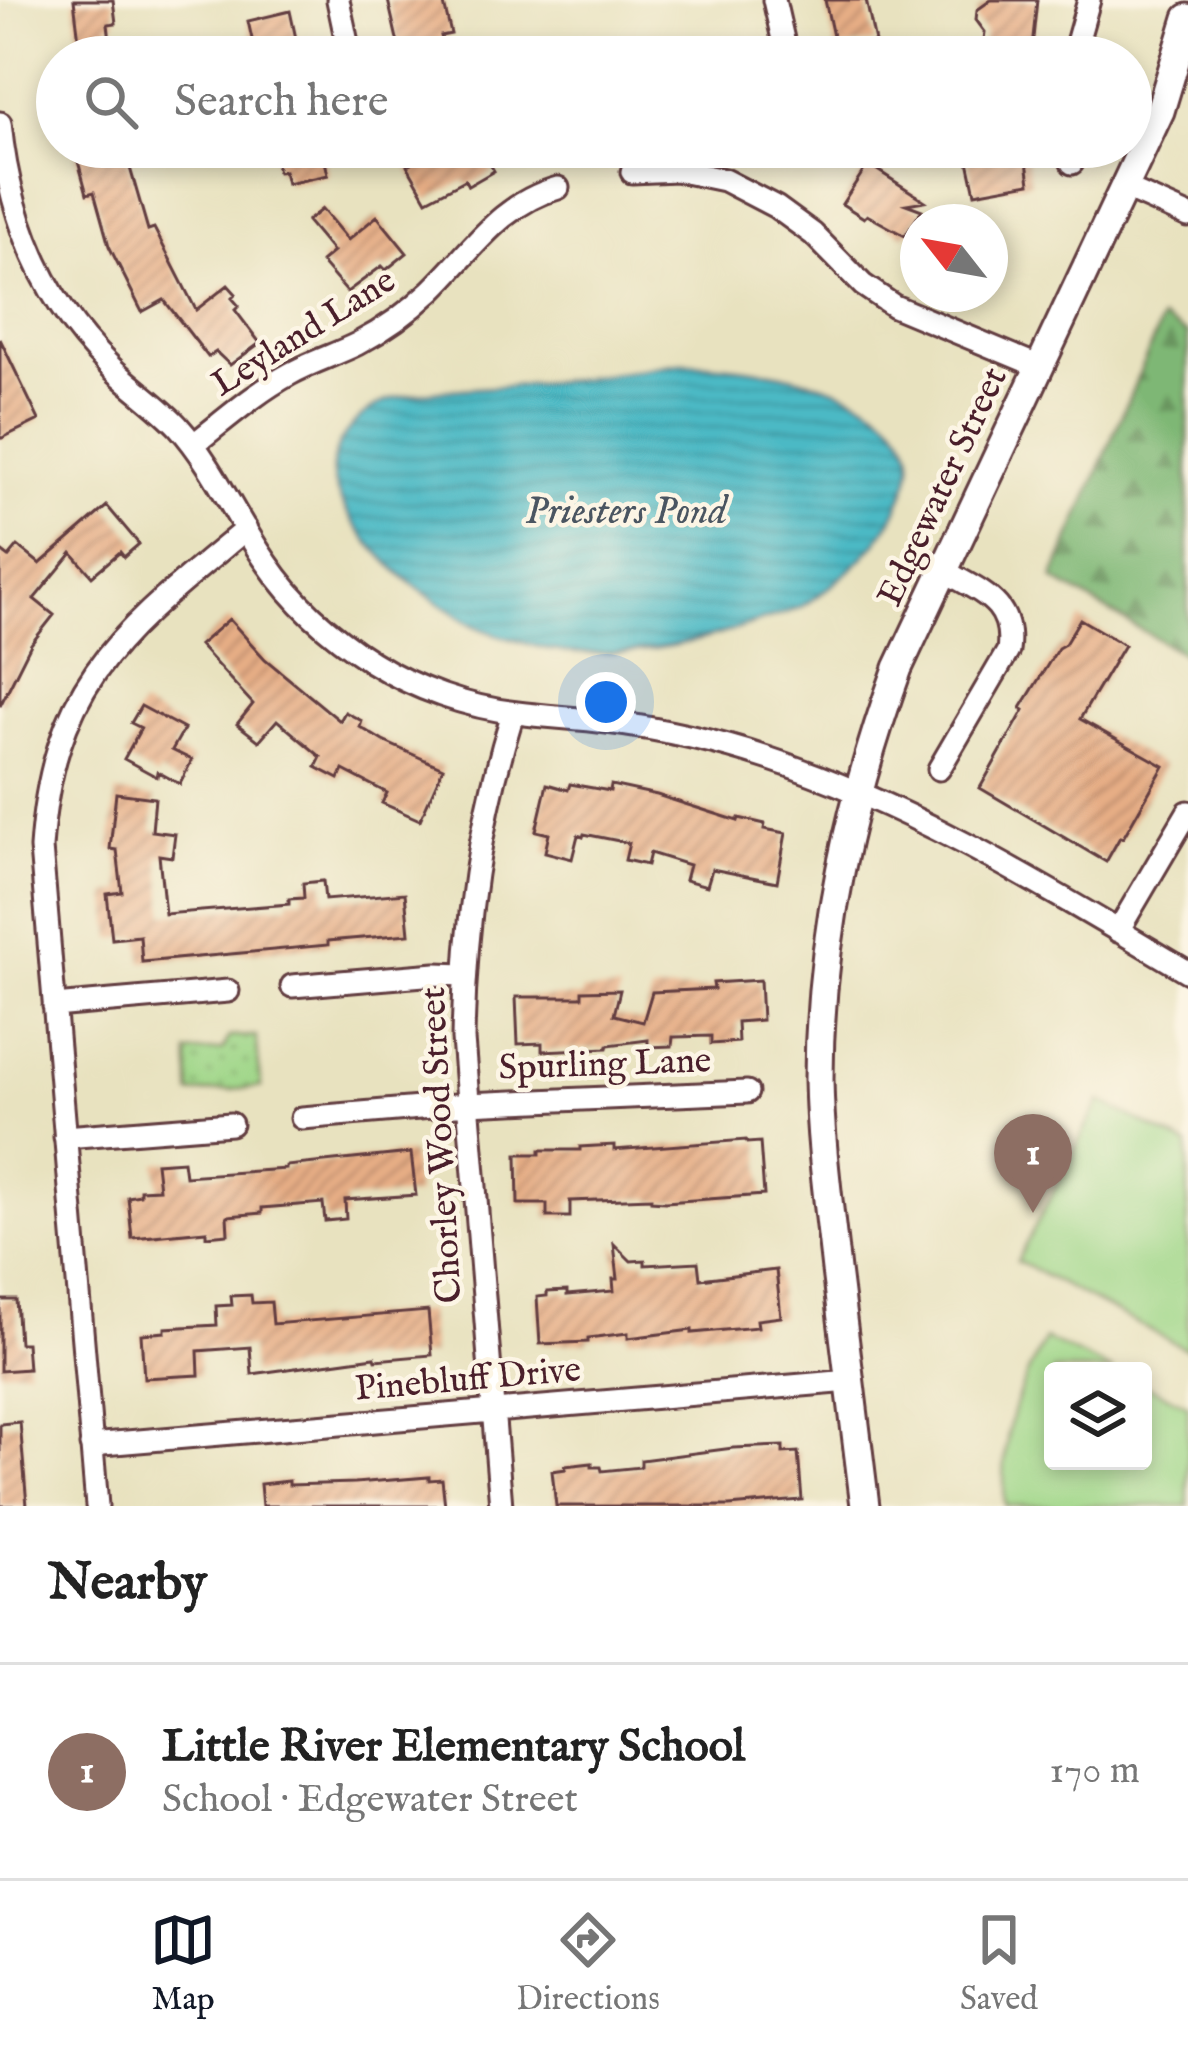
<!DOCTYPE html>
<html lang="en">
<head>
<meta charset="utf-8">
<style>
  :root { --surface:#fff; --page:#f2f2f2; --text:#222; --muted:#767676; --line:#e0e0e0; --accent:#111827 }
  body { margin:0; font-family:"IM FELL English",serif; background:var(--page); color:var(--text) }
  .controls { position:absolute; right:36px; bottom:36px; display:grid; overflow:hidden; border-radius:12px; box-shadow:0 6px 18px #0003 }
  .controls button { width:108px; height:108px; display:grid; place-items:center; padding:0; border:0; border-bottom:3px solid var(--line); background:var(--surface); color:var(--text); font:60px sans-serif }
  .compass { position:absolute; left:900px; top:204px; width:108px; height:108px; border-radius:50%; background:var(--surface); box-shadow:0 6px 18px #0003; rotate:301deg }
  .you { position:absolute; left:606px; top:702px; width:42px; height:42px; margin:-30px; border:9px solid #fff; border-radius:50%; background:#1a73e8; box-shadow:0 0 0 18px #1a73e833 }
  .badge { display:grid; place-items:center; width:78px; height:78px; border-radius:50%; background:var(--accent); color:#fff; font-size:39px; font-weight:700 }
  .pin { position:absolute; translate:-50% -99px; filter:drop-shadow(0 3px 6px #0008) }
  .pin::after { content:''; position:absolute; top:63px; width:42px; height:36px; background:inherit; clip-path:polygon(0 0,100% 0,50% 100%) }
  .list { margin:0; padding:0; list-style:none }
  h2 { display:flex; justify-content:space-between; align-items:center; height:156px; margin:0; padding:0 48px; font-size:51px }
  h2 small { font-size:39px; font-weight:400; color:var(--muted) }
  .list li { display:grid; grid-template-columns:78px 1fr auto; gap:36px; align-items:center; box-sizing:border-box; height:216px; padding:0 48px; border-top:3px solid var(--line) }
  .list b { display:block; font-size:45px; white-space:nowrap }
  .list p { margin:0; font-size:39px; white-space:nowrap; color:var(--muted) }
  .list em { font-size:39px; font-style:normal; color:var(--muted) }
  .icon { flex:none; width:66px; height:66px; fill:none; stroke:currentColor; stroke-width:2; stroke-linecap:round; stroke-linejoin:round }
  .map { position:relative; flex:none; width:1188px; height:1506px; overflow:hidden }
  .search { position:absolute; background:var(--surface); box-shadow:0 6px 18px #0003; left:36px; right:36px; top:36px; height:132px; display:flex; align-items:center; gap:30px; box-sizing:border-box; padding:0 42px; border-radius:66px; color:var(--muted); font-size:45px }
  .sheet { height:372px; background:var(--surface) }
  nav { display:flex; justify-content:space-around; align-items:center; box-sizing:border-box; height:168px; border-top:3px solid var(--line); background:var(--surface); font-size:33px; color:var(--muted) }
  nav a { display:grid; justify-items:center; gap:6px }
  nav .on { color:var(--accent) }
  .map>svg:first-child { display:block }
  .green { fill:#9ed687; stroke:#747a59; stroke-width:3 }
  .forest { fill:url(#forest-firs); stroke:#646b50; stroke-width:3 }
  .park { fill:url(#park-dots); stroke:#747a59; stroke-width:3 }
  .water { fill:url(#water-rules); stroke:#4a6c78; stroke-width:3 }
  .building { fill:url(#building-hatch) }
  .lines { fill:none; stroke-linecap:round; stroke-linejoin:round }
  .minor-casing { stroke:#623c41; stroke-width:27 }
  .tertiary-casing { stroke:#623c41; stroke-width:33 }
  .minor { stroke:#fff; stroke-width:21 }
  .tertiary { stroke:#fff; stroke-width:27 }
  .labels { text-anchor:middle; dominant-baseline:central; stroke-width:9; stroke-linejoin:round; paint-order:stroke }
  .street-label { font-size:36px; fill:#4a1f2b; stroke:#fcf5e5 }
  .water-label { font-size:39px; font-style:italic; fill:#4a5561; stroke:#fcf5e5 }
</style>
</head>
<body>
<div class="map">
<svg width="1188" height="1506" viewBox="0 0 1188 1506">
  <defs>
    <pattern id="forest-firs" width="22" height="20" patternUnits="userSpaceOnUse" patternTransform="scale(3)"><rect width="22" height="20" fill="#7eb774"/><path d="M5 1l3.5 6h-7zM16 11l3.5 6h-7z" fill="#69945f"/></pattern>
    <pattern id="park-dots" width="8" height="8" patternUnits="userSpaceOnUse" patternTransform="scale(3)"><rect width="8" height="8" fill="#9ed687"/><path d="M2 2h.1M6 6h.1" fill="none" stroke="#8ab775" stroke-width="1.8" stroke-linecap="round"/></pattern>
    <pattern id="water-rules" width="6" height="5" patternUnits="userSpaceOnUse" patternTransform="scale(3)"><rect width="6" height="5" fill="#4bb9c5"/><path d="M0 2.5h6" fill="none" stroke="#4096a0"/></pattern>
    <pattern id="building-hatch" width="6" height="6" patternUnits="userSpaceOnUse" patternTransform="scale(3)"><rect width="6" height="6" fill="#e6ad85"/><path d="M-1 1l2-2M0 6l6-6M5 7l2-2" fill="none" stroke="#bc8c6d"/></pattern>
  </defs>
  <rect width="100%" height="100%" fill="#fcf5e5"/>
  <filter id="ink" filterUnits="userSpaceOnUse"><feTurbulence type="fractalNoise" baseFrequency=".00833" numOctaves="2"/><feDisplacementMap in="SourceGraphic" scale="24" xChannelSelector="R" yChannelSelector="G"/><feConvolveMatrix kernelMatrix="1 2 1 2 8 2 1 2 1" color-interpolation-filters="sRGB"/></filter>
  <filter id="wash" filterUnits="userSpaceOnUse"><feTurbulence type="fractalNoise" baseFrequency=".004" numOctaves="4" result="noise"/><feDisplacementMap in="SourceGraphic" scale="48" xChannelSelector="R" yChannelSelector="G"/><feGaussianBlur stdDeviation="2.7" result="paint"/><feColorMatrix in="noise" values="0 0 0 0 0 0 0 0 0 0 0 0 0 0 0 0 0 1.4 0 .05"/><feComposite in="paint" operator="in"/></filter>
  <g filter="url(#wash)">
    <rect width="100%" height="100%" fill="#e8e2bf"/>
    <path class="green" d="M 1100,1101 L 1188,1146 L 1188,1350 L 1017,1261 Z
      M 1045,1339 L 1114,1371 L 1053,1371 L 1053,1461 L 1143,1461 L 1143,1384 L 1188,1405 L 1188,1506 L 1005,1506 C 1000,1438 1013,1398 1045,1339 Z"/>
    <path class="forest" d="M 1162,319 L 1188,334 L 1188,657 L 1053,579 Z"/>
    <path class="park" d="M 256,1036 L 261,1087 L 191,1094 L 188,1053 L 223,1050 L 229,1037 Z"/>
    <path class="water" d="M 681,363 C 743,364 885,381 909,448 C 915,465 908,484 901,500 C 884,544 843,580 804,605 C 791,613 775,616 761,621 C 699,643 631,658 565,652 C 545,650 495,635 477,627 C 464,621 451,610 439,603 C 401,579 344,526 334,481 C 326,448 356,415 384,402 C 394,397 408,396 419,394 C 461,387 504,388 546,383 C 591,378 636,370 681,363 Z"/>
    <g id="blocks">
      <path class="building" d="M 74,0 L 113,0 L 116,23 L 108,24 L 112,57 L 81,57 Z
        M 388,0 L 443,0 L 451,34 L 441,36 L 445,51 L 420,57 L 404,57 L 402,47 L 399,48 Z
        M 825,0 L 866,0 L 875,42 L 836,50 Z
        M 991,0 L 1037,0 L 1031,57 L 991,57 L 993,48 L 983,47 L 985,32 L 976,20 L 977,10 Z
        M 290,11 L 300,57 L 256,57 L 248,21 Z
        M 101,147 L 124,147 L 148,230 L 154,228 L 196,310 L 228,285 L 236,294 L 232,298 L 239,306 L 235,310 L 260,343 L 230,365 L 216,352 L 208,357 L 164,300 L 142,312 L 109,246 L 94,192 L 87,194 L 76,154 Z
        M 279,147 L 322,147 L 328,175 L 287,184 L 284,171 L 278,172 L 273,152 L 280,151 Z
        M 413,147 L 480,147 L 494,171 L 468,186 L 465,180 L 427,200 L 407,165 L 420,159 Z
        M 965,147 L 1025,147 L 1030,183 L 975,193 Z
        M 868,164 L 925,201 L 906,204 L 922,210 L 905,236 L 867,215 L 864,218 L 842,204 Z
        M 322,209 L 348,240 L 377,216 L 407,253 L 386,270 L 382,266 L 347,292 L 321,262 L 333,252 L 307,221 Z
        M 0,339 L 39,420 L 0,439 Z
        M 107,506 L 139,544 L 124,557 L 120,552 L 92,576 L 72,553 L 34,599 L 54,615 L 31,644 L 0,706 L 0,550 L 9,557 L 18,546 L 40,564 Z
        M 229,619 L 265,659 L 340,721 L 345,712 L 362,721 L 360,727 L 383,741 L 443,768 L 420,820 L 382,803 L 387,793 L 343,770 L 339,779 L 316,767 L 321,757 L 277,720 L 259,741 L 237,724 L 253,704 L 199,645 Z
        M 1080,619 L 1124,645 L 1080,719 L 1164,766 L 1123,838 L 1120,837 L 1106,862 L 980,788 L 1024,710 L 1021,708 L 1058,648 L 1065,644 Z
        M 141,706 L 184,729 L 172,750 L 192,760 L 180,784 L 158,772 L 157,777 L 124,759 L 141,728 L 131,723 Z
        M 547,784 L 568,790 L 570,784 L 610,791 L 611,785 L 657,795 L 738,821 L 739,818 L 765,824 L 764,829 L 786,833 L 777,882 L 712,869 L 707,886 L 685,880 L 689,865 L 650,853 L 647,865 L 625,860 L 629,843 L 584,834 L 583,837 L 578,835 L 572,859 L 545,852 L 549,834 L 536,831 Z
        M 116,793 L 155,798 L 152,831 L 175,834 L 172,857 L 159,855 L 165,914 L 289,904 L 289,899 L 304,898 L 303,883 L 323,881 L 325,900 L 405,893 L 409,934 L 328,941 L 328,945 L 142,962 L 140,936 L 112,939 L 107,894 L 122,892 L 117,850 L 110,849 Z
        M 760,980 L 762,1020 L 737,1022 L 738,1042 L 711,1044 L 711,1036 L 675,1037 L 673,1037 L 672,1046 L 648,1047 L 648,1040 L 608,1045 L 607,1048 L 542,1051 L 542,1043 L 518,1044 L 516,997 L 582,997 L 582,991 L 620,990 L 614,1015 L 643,1022 L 652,992 L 714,989 L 713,983 Z
        M 746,1140 L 747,1143 L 760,1142 L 764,1195 L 665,1202 L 651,1201 L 651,1198 L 570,1201 L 570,1217 L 547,1217 L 547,1204 L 518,1204 L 517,1154 L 540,1154 L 540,1150 L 580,1150 L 580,1147 L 614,1145 L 614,1150 Z
        M 411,1153 L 416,1195 L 345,1200 L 346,1219 L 325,1221 L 323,1203 L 262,1208 L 262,1213 L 227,1216 L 228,1234 L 206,1236 L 206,1231 L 132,1238 L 128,1197 L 140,1195 L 140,1190 L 159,1189 L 156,1163 L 183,1161 L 185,1176 L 286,1169 L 286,1166 Z
        M 614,1244 L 631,1261 L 645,1260 L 645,1265 L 698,1262 L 700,1279 L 776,1270 L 781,1317 L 757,1320 L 758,1327 L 692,1333 L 692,1330 L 628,1338 L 628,1333 L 588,1338 L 588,1342 L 540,1344 L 537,1297 L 547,1296 L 547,1292 L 567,1291 L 567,1295 L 614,1291 L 613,1279 L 618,1279 Z
        M 251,1295 L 252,1303 L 271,1302 L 273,1324 L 428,1311 L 432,1355 L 376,1360 L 375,1357 L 252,1374 L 250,1347 L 198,1351 L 199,1375 L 144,1378 L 141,1334 L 165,1332 L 165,1328 L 217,1325 L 216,1306 L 232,1305 L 231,1296 Z
        M 0,1300 L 16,1300 L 19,1343 L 26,1343 L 28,1369 L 0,1371 Z
        M 20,1422 L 27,1506 L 0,1506 L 0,1424 Z
        M 783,1446 L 783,1453 L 798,1452 L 802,1500 L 729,1506 L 556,1506 L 552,1471 L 566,1469 L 565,1466 L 592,1463 L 592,1467 L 601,1467 L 602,1471 L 641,1467 L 641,1460 L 733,1448 Z
        M 429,1477 L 429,1480 L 442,1479 L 445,1506 L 262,1506 L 260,1484 L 289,1481 L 289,1485 L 355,1483 Z"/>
    </g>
  </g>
  <g filter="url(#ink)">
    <use href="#blocks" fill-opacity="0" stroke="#623c41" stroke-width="3"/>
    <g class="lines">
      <defs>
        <path id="minor" d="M 338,0 L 350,57
          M 774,0 L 787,57
          M 1073,57 L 1089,0
          M 0,123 C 9,215 42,300 110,366 C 131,387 157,404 178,426 C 215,467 235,518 267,563 C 294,603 331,636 372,662 C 415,689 467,707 517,713 C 547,717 577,718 607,722 C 661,729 716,741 767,758 C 917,807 1053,892 1188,972
          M 1066,147 L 1072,163
          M 632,172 L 676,170 L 724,180 L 776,207 L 813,234 L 863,285 L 894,306 L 1040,367
          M 1125,188 L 1188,216
          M 194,444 C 225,420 255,393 290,374 C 311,362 335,355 357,344 C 384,330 410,311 432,290 C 471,252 501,203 558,188
          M 939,769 L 1008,651 C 1015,601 979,592 943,570
          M 1118,931 L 1188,812
          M 292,986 L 436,974 L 464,975
          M 54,1006 L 228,991
          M 302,1118 L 467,1104 L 747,1092
          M 65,1137 L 231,1124
          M 91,1445 L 850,1381
          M 97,1506 L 41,848 C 53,678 125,630 246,529
          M 501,1506 L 463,1039 C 465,925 479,822 513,713"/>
        <path id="tertiary" d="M 865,1506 C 855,1427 846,1349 836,1270 C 829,1206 820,1143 819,1079 C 819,936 850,801 898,668 L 1160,111 L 1188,18"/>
      </defs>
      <use href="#minor" class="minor-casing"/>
      <use href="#tertiary" class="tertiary-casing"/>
      <use href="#minor" class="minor"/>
      <use href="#tertiary" class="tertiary"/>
    </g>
  </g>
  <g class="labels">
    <g class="street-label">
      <text transform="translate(304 333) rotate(-32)">Leyland Lane</text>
      <text transform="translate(943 487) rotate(-65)">Edgewater Street</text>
      <text transform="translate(605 1065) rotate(-2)">Spurling Lane</text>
      <text transform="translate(442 1145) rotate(-93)">Chorley Wood Street</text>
      <text transform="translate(468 1380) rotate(-5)">Pinebluff Drive</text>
    </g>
    <g class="water-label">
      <text x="626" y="512">Priesters Pond</text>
    </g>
  </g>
</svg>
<div class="controls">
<button><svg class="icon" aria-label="layers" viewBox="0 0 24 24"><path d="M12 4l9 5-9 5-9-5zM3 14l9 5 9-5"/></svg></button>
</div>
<svg class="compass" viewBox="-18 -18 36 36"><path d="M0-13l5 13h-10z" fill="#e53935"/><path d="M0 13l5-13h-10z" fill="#767676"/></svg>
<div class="you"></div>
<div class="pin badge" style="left:1033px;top:1213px;background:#8d6e63">1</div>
<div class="search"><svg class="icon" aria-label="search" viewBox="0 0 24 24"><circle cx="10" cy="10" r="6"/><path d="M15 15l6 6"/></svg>Search here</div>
</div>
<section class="sheet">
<h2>Nearby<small></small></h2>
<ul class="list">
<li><span class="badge" style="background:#8d6e63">1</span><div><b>Little River Elementary School</b><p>School · Edgewater Street</p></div><em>170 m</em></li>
</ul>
</section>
<nav>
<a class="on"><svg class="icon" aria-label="map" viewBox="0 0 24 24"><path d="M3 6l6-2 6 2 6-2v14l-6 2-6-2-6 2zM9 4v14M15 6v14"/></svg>Map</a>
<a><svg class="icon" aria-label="directions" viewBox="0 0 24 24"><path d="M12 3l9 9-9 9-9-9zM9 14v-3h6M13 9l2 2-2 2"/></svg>Directions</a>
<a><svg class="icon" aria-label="saved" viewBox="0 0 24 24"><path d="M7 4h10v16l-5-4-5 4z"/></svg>Saved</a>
</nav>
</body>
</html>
